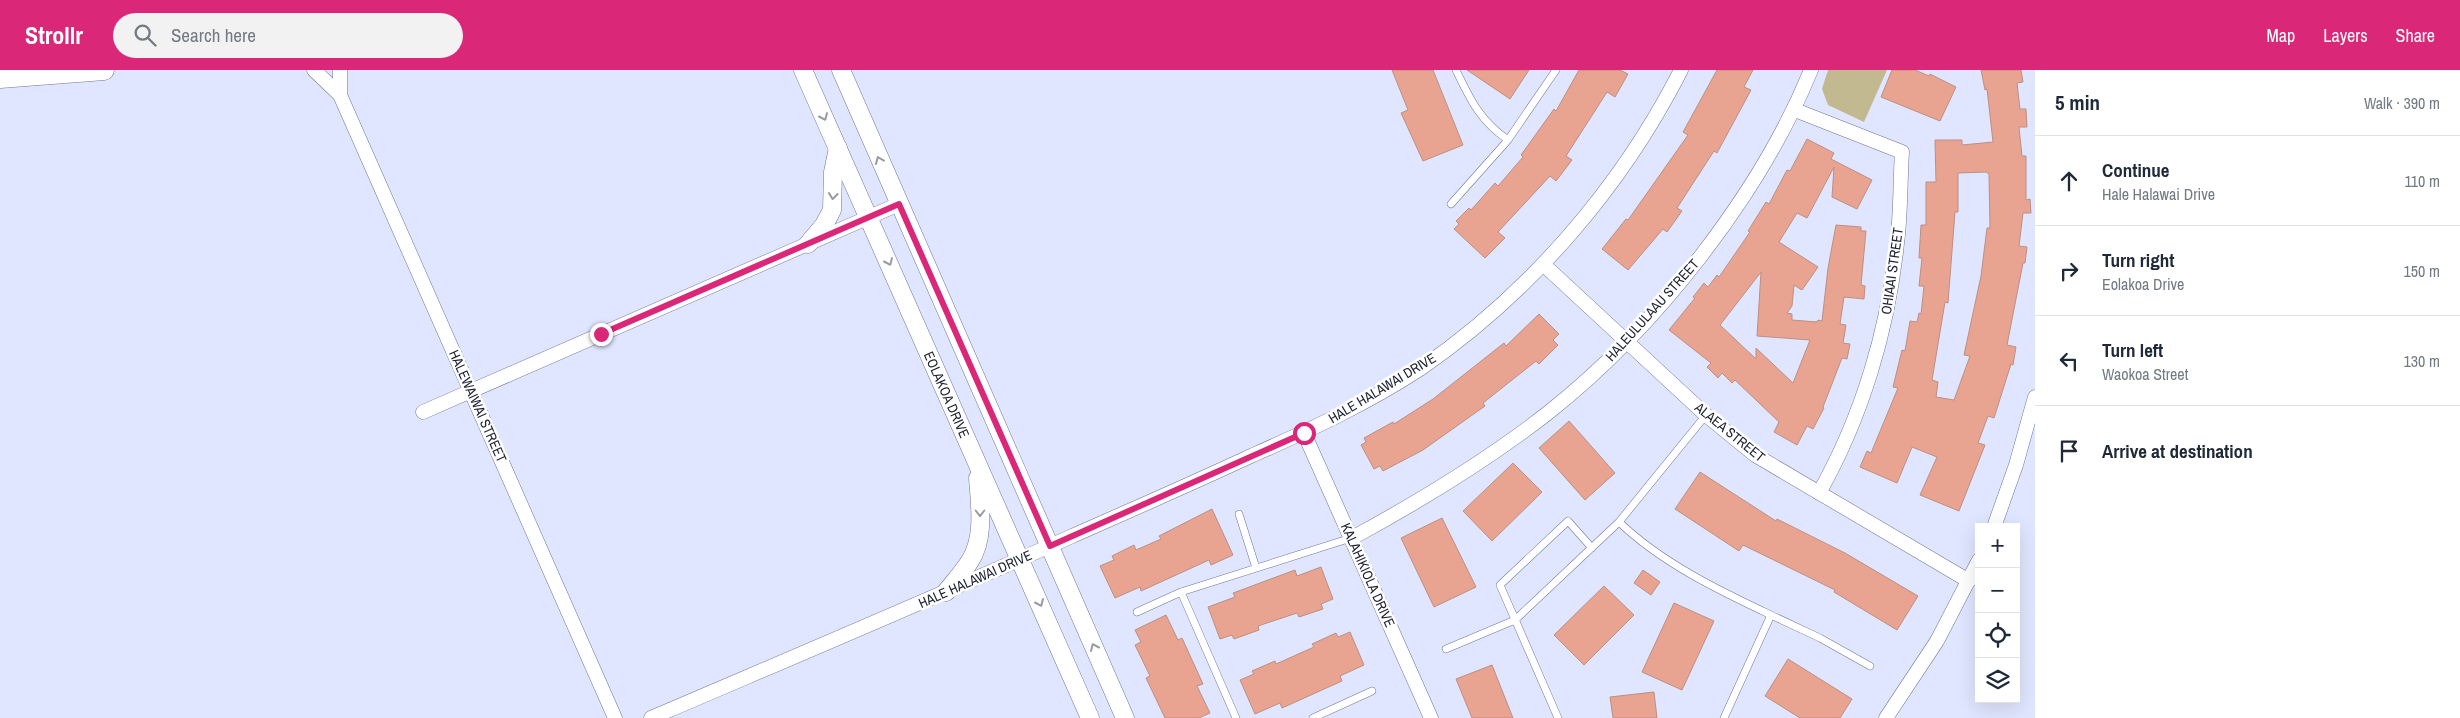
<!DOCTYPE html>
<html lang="en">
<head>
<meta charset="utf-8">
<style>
  :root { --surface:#fff; --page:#f2f2f3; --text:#1f2937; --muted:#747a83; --line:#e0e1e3; --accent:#db2777 }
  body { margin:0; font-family:"Archivo Narrow",sans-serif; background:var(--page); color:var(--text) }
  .controls { position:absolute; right:15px; bottom:15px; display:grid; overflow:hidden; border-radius:0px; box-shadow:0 5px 20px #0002 }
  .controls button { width:45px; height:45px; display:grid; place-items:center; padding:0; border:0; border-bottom:1px solid var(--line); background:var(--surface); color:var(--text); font:25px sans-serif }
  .stop { position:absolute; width:15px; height:15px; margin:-11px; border:4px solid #db2777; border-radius:50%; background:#fff }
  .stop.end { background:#db2777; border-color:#fff; box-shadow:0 1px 5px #0008 }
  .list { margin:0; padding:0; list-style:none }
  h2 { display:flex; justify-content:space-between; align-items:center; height:65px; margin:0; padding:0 20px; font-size:21px }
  h2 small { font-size:16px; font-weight:400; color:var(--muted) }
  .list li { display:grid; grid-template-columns:32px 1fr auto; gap:15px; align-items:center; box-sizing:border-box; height:90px; padding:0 20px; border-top:1px solid var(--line) }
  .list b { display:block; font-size:19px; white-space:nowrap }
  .list p { margin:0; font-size:16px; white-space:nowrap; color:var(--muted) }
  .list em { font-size:16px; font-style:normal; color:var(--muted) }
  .icon { flex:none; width:28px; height:28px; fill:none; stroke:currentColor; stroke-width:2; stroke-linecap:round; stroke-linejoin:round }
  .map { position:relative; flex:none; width:2035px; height:648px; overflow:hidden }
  header { display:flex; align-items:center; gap:30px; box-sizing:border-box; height:70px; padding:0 25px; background:var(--accent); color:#fff }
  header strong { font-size:24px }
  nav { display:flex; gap:28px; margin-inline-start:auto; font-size:18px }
  .search { width:350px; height:45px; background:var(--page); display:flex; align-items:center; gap:12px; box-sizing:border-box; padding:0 18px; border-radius:28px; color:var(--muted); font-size:19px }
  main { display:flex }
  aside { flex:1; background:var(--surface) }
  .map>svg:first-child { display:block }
  .green { fill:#c2b991 }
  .building { fill:#e8a491; stroke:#bc8f83; fill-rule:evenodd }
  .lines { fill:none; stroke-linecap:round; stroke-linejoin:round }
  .service-casing { stroke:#6e759a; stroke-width:8 }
  .minor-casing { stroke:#6e759a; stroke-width:15 }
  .tertiary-casing { stroke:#6e759a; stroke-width:19 }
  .secondary-casing { stroke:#6e759a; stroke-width:21 }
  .service { stroke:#fff; stroke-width:7 }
  .minor { stroke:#fff; stroke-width:14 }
  .tertiary { stroke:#fff; stroke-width:18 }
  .secondary { stroke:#fff; stroke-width:20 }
  .oneway { stroke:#9a9ba2 }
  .route { stroke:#db2777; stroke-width:6 }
  .labels { text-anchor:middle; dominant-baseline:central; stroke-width:5; stroke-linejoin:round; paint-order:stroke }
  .street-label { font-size:14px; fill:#1e2130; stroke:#fff }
</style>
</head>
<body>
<header>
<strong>Strollr</strong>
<div class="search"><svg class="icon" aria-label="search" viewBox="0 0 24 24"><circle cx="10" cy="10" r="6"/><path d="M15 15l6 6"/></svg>Search here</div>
<nav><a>Map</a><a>Layers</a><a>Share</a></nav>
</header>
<main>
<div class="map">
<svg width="2035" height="648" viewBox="0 0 2035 648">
  <rect width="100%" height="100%" fill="#e0e6ff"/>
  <path class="green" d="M 1828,0 L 1887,0 L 1864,52 L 1828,35 L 1822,19 Z"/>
  <path class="building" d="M 1392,0 L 1433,0 L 1463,75 L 1423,91 L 1401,43 L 1408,40 Z
    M 1467,0 L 1529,0 L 1510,29 Z
    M 1579,0 L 1620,0 L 1628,4 L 1615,27 L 1607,22 L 1566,86 L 1572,90 L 1556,111 L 1550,106 L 1525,133 L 1498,162 L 1505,168 L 1485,188 L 1454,159 L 1459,154 L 1456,151 L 1469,138 L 1471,140 L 1495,113 L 1498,116 L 1523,87 L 1521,85 L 1554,39 L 1556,41 Z
    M 1717,0 L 1753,0 L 1744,17 L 1751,20 L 1717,83 L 1714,81 L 1677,138 L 1682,141 L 1667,162 L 1663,159 L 1628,200 L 1602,179 L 1626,149 L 1628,150 L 1688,65 L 1683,62 Z
    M 1892,0 L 1915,0 L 1929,6 L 1930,4 L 1956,17 L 1940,51 L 1881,27 Z
    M 1981,0 L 2021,0 L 2023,12 L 2017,13 L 2020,39 L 2026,39 L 2027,57 L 2019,57 L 2022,86 L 2026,86 L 2026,130 L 2030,129 L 2031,143 L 2023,143 L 2019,176 L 2027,177 L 2025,193 L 2023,193 L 2007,275 L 2016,277 L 2013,295 L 2011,294 L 1994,348 L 1988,346 L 1978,373 L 1985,375 L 1959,441 L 1920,425 L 1937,387 L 1912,377 L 1897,413 L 1860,397 L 1867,381 L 1871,383 L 1898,318 L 1893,317 L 1902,280 L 1905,281 L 1910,251 L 1917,252 L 1919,243 L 1921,244 L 1924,216 L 1919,216 L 1922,188 L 1919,188 L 1921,155 L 1926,155 L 1926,112 L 1936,112 L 1935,70 L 1962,70 L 1962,75 L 1993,72 L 1987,19 L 1985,20 ZM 1986,102 L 1989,104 L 1990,158 L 1987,158 L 1981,206 L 1964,285 L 1970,286 L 1954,330 L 1936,327 L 1938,312 L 1932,310 L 1945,232 L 1948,233 L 1955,142 L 1958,142 L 1958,103 Z
    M 1807,69 L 1834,83 L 1831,89 L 1872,110 L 1857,139 L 1832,127 L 1834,97 L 1807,148 L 1797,143 L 1779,172 L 1818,197 L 1802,220 L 1794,215 L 1792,236 L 1787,243 L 1792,244 L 1792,250 L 1817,252 L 1818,250 L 1822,251 L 1828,198 L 1836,155 L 1861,157 L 1861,161 L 1866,161 L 1861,215 L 1865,216 L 1864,229 L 1844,227 L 1840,254 L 1846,255 L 1843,273 L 1850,274 L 1847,289 L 1842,288 L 1823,337 L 1824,338 L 1813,359 L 1807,356 L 1797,375 L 1774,362 L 1779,352 L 1735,310 L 1732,313 L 1722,303 L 1718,308 L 1707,297 L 1711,293 L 1669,260 L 1695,228 L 1693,227 L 1704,213 L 1708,217 L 1717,205 L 1719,207 L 1750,162 L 1748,161 L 1766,132 L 1769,134 L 1787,100 L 1790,101 ZM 1761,202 L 1757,266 L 1810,270 L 1793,313 L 1756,278 L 1756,289 L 1720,255 Z
    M 1539,244 L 1559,264 L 1553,270 L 1558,275 L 1539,294 L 1536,291 L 1483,333 L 1485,336 L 1423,380 L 1383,401 L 1380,396 L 1374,399 L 1361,375 L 1366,372 L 1364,368 L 1393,352 L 1394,354 L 1433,329 L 1504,273 L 1506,276 Z
    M 1569,351 L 1615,403 L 1585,430 L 1539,378 Z
    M 1513,393 L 1542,422 L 1492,471 L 1463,441 Z
    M 1700,402 L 1776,451 L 1777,449 L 1845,483 L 1918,526 L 1897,560 L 1834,522 L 1835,520 L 1743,475 L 1739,481 L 1675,439 Z
    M 1212,439 L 1233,485 L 1211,495 L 1209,490 L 1141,521 L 1140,517 L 1115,528 L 1100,496 L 1114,490 L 1112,486 L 1134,475 L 1136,480 L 1161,469 L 1159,466 Z
    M 1442,448 L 1476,517 L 1434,537 L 1401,468 Z
    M 1321,497 L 1333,529 L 1321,534 L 1323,539 L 1299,547 L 1297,543 L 1258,556 L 1259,560 L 1234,569 L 1232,565 L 1220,569 L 1208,537 L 1235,527 L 1233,523 L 1295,500 L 1297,506 Z
    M 1643,500 L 1660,512 L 1651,525 L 1634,513 Z
    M 1604,516 L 1634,545 L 1584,595 L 1554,565 Z
    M 1674,533 L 1714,551 L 1682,620 L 1642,602 Z
    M 1166,545 L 1178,570 L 1182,568 L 1203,614 L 1197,616 L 1210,643 L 1199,648 L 1165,648 L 1146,608 L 1150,606 L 1135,575 L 1141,572 L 1135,560 Z
    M 1350,562 L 1364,595 L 1340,606 L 1342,611 L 1282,638 L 1280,633 L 1255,644 L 1240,610 L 1254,604 L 1252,601 L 1275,591 L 1276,594 L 1314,577 L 1312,574 L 1336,563 L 1338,567 Z
    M 1788,589 L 1852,629 L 1840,648 L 1800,648 L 1765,626 Z
    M 1492,595 L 1513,648 L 1472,648 L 1456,609 Z
    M 1654,622 L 1657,648 L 1613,648 L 1610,627 Z"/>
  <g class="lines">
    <defs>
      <path id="service" d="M 1508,70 L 1556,0
        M 1451,134 L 1508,70 C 1480,51 1470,29 1456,0
        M 1239,444 L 1256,498
        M 1619,452 L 1706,345
        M 1181,522 L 1236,648
        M 1137,542 L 1181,522 L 1351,468
        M 1446,579 L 1515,550 L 1619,452 C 1662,493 1718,520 1771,545
        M 1313,648 L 1372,621
        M 1558,648 L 1500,515 L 1568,451 L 1592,478
        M 1724,648 L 1771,545 L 1820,568 L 1870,596"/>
      <path id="minor" d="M 314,0 L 340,25 L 615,648
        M 340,25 L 340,0
        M 1795,40 L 1902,82 C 1900,112 1901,143 1897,173 C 1888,260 1862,347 1819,423
        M 1543,194 L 1706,345 L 1755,385 L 1969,511
        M 423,342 L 899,134
        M 1304,363 L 1431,648
        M 1994,457 L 2016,395 L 2035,327
        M 1352,468 C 1420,431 1488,390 1549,342 C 1655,258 1760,125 1811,0
        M 651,648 C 791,588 931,529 1070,467 C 1131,440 1193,413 1253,385 C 1310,360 1368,333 1420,299 C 1529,224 1621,118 1681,0
        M 1886,648 L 1937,571 L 1979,490"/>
      <g id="tertiary">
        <path id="s1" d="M 803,0 L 1090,648"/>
        <path d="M 841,0 L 1125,648"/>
        <path d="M 808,174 L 824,155 L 832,140 L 833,102 L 838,78"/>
        <path d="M 946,522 C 954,512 963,502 970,491 C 985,468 980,434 978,408"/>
      </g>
      <path id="secondary" d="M 0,8 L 104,0"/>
    </defs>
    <use href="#service" class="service-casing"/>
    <use href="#minor" class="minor-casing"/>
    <use href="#tertiary" class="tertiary-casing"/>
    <use href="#secondary" class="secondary-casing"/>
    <use href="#service" class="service"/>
    <use href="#minor" class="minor"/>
    <use href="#tertiary" class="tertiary"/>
    <use href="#secondary" class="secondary"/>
  </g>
  <defs><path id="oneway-chevron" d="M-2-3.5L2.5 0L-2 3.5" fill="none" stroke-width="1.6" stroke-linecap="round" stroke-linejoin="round" transform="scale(1.25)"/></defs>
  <g class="oneway">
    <use href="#oneway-chevron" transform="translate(824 47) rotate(66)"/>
    <use href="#oneway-chevron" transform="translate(879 90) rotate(-113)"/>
    <use href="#oneway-chevron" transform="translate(833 126) rotate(96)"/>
    <use href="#oneway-chevron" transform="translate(889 192) rotate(66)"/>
    <use href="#oneway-chevron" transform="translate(980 443) rotate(90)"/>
    <use href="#oneway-chevron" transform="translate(1040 533) rotate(66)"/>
    <use href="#oneway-chevron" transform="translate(1094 577) rotate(-114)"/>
  </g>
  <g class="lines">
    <path class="route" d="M 601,264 L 899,134 L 1050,476 L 1304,363"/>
  </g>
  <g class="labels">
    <g class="street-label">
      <text transform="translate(1892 201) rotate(-82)">OHIAAI STREET</text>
      <text transform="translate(1652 240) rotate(-48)">HALEULULAAU STREET</text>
      <text transform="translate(1382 318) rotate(-31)">HALE HALAWAI DRIVE</text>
      <text stroke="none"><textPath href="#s1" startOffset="355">EOLAKOA DRIVE</textPath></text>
      <text transform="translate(478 336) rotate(66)">HALEWAIWAI STREET</text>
      <text transform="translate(1730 362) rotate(39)">ALAEA STREET</text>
      <text transform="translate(1368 505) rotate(66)">KALAHIKIOLA DRIVE</text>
      <text transform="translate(975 509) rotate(-24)">HALE HALAWAI DRIVE</text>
    </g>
  </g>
</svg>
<div class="controls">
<button>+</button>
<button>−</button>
<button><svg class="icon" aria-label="locate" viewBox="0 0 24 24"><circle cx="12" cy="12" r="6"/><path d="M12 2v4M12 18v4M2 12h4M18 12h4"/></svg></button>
<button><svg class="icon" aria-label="layers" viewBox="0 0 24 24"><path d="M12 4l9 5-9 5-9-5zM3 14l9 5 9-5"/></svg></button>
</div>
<div class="stop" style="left:1304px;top:363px"></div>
<div class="stop end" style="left:601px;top:264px"></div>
</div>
<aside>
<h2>5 min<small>Walk · 390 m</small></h2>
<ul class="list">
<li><svg class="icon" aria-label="ahead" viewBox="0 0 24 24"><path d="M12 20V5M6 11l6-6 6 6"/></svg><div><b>Continue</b><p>Hale Halawai Drive</p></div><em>110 m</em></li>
<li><svg class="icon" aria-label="right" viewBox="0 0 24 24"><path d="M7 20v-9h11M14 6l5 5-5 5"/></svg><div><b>Turn right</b><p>Eolakoa Drive</p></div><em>150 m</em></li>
<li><svg class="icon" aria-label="left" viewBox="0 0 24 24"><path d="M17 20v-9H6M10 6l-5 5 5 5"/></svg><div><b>Turn left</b><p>Waokoa Street</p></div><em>130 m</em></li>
<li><svg class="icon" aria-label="arrive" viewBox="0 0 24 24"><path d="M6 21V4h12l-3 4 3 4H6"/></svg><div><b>Arrive at destination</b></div></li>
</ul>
</aside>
</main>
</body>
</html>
